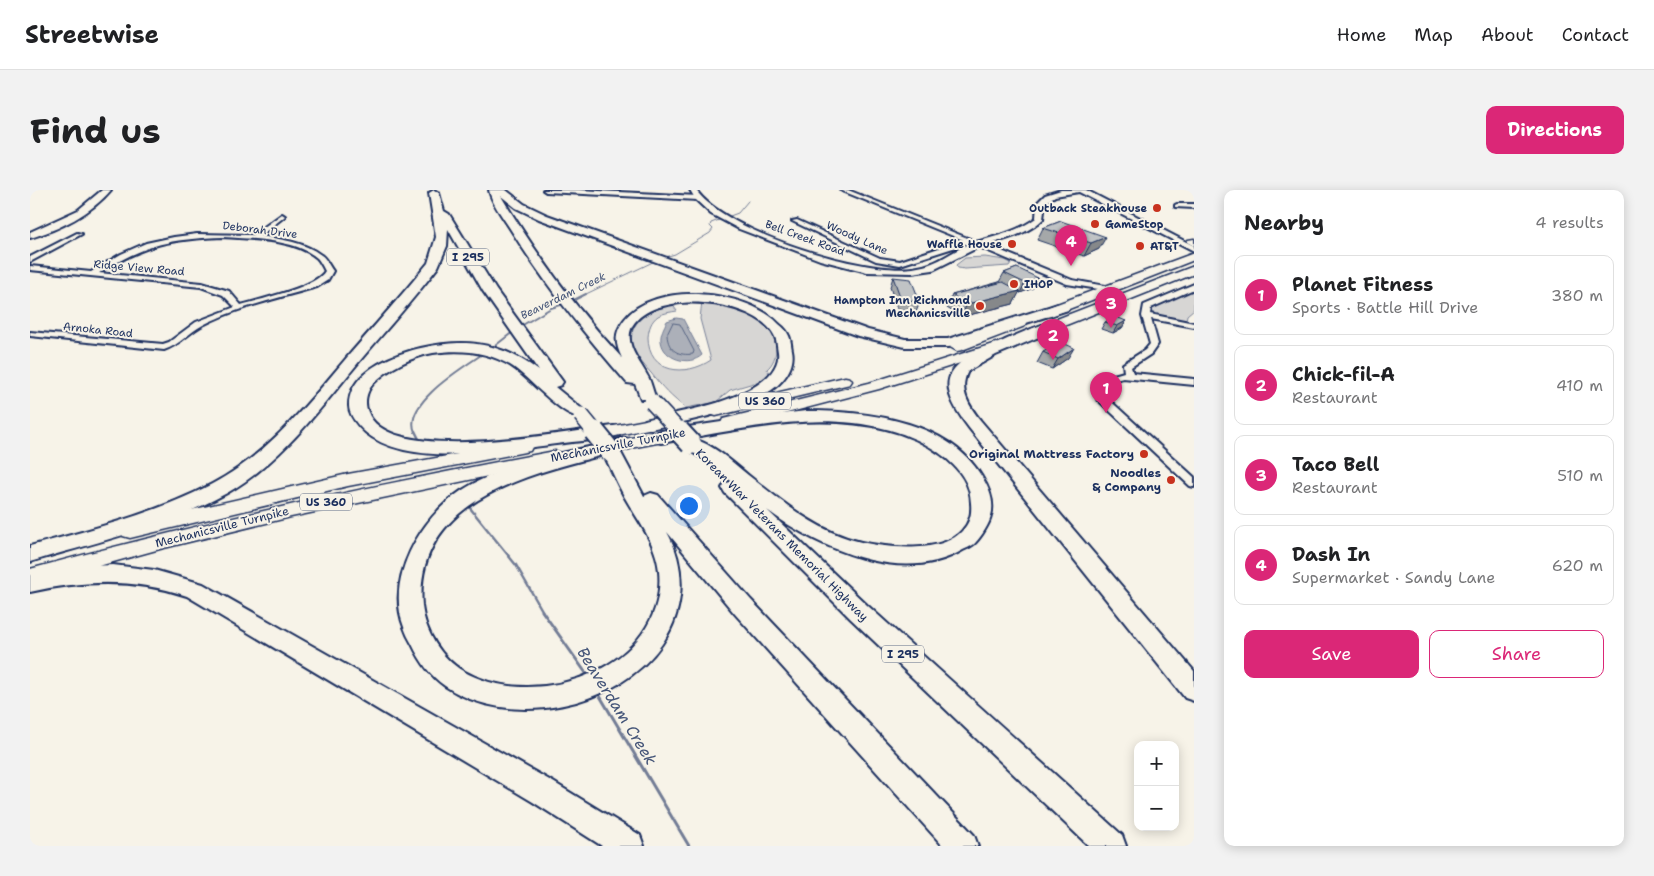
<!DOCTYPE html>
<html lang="en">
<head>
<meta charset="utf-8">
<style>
  :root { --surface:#fff; --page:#f2f2f2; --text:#202124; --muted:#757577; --line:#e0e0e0; --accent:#db2777 }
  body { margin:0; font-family:"Shantell Sans",sans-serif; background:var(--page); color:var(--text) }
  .controls { position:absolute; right:15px; bottom:15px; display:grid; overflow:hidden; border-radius:10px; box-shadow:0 2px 12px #0003 }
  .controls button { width:45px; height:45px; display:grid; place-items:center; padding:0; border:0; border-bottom:1px solid var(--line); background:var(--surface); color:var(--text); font:25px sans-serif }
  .you { position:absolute; left:658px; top:315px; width:18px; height:18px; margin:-12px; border:4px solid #fff; border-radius:50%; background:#1a73e8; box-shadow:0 0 0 8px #1a73e833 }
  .badge { display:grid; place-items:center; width:32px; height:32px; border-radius:50%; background:var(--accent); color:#fff; font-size:16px; font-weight:700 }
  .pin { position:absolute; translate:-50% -41px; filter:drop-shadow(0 1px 2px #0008) }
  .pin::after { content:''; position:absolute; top:26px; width:18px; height:15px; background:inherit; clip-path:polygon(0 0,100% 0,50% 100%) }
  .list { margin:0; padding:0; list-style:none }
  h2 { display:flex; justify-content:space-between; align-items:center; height:65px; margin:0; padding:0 20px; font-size:21px }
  h2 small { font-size:16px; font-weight:400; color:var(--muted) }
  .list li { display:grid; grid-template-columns:32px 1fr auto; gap:15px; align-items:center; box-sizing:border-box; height:80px; margin:0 10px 10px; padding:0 10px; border:1px solid var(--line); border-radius:10px }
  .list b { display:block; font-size:19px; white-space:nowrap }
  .list p { margin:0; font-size:16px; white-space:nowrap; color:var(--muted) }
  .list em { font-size:16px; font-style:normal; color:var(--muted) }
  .actions { display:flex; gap:10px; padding:15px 20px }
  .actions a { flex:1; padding:11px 0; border:1px solid var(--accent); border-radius:10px; text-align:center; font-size:18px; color:var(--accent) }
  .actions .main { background:var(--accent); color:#fff }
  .map { position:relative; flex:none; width:1164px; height:656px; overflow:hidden; border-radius:10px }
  header { display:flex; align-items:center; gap:30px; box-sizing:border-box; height:70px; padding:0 25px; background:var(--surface); border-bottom:1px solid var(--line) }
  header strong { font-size:24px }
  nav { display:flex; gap:28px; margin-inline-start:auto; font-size:18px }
  .intro { display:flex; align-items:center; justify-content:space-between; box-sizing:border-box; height:120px; padding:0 30px }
  h1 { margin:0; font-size:35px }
  .button { padding:12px 22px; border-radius:10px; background:var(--accent); color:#fff; font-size:18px; font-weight:700 }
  main { display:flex; gap:30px; padding:0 30px }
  aside { flex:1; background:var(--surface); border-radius:10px; box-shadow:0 2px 12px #0003 }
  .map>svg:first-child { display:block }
  .green { fill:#d7d6d4; stroke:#798299 }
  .water { fill:#acb0b9; stroke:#727c95 }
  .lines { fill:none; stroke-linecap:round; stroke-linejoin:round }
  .shore { stroke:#556382; stroke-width:1 }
  .stream-far3 { stroke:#727c95; stroke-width:1 }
  .stream-far2 { stroke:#727c95; stroke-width:2 }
  .stream-far1 { stroke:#727c95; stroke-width:2.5 }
  .stream { stroke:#727c95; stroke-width:3 }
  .minor-casing { stroke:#1b2f5e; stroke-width:4 }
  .tertiary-casing { stroke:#1b2f5e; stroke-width:4 }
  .secondary-casing { stroke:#1b2f5e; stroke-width:4 }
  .trunk-casing { stroke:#1b2f5e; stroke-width:3 }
  .motorway-casing { stroke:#1b2f5e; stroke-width:4 }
  .minor { fill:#f7f3e8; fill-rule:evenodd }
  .tertiary { fill:#f7f3e8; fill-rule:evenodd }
  .secondary { fill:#f7f3e8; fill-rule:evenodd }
  .trunk { fill:#f7f3e8; fill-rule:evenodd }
  .motorway { fill:#f7f3e8; fill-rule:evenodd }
  .motorway-bridge-far1-casing { stroke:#1b2f5e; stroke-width:18; stroke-linecap:butt }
  .motorway-bridge-casing { stroke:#1b2f5e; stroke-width:24; stroke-linecap:butt }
  .motorway-bridge-far1 { stroke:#f7f3e8; stroke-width:15 }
  .motorway-bridge { stroke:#f7f3e8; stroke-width:20 }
  .wall { fill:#a5a8a9; stroke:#1b2f5e }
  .shaded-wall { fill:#86888a; stroke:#1b2f5e }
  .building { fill:#c0c3c5; stroke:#1b2f5e }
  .poi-dot { fill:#c8321e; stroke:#f7f3e8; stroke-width:2 }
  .labels { text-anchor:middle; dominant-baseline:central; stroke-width:4; stroke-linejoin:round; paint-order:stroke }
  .far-poi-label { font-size:11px; font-weight:bold; fill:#1b2f5e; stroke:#f7f3e8; text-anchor:end }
  .far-street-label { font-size:11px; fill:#1b2f5e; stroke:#f7f3e8 }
  .shield { fill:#f7f3e8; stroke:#5d6a87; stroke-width:1 }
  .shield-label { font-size:11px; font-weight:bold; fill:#1b2f5e }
  .far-water-label { font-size:11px; font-style:italic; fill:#465679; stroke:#f7f3e8 }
  .street-label { font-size:12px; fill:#1b2f5e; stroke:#f7f3e8 }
  .poi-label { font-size:12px; font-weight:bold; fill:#1b2f5e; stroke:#f7f3e8; text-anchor:end }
  .near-water-label { font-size:16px; font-style:italic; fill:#465679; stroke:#f7f3e8 }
</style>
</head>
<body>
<header>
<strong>Streetwise</strong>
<nav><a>Home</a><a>Map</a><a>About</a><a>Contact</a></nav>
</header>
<div class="intro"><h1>Find us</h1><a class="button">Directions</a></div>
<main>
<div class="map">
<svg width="1164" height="656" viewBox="0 0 1164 656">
  <rect width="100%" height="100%" fill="#f7f3e8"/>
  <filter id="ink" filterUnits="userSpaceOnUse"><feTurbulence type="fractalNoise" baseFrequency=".02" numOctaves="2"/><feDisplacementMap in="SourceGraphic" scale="10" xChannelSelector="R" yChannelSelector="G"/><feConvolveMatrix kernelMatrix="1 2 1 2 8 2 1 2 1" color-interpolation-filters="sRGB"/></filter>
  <g filter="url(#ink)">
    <path class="green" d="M 955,67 L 975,70 L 981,73 L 979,76 L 935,79 L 928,78 L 926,75 L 935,68 Z
      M 1164,99 L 1164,119 L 1157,125 L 1156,131 L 1120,124 L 1120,118 Z
      M 672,111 C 700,117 743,122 746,158 C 746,166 743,174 737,179 L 739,183 L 734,188 L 727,192 L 700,200 L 686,212 L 656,218 C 642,208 632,197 621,183 C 614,175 604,165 602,154 C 597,127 629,117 649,113 L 644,117 L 647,121 C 641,122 633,123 628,126 C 621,131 619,138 618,147 C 618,184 656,187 681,170 L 670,129 Z"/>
    <path class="water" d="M 646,128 L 653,129 L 672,165 C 659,177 633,169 631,151 C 630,144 634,137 637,131 Z"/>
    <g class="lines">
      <path class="shore" d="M 643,133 L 650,134 L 664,161 L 663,164 C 649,166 638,161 637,145 Z"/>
      <path class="stream-far3" d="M 632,68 L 645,64 L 680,43 L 683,39 L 680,36 L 681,33 L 708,23 L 718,11
        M 554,105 L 627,70"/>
      <path class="stream-far2" d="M 542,111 L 556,104
        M 491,136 L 521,118 L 534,114
        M 461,159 L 484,141
        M 385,242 C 372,213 434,177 454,163"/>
      <path class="stream-far1" d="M 385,241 L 389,249
        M 440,318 L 486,375 L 513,422"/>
      <path class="stream" d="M 512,421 L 558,486
        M 567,501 L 659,656"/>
      <defs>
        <path id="minor" d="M 513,0 L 549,0 L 668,6 L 671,8 L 668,10 L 516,2 Z
          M 810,0 L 818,0 L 945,51 L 870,75 L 846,71 L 762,31 L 767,30 L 850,68 L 870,71 L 933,50 Z
          M 1147,14 L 1164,14 L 1164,18 L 1145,17 L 1145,15 Z
          M 252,24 L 255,26 L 254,27 L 230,46 C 251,49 274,52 291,65 C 296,68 299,76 303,81 L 298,90 L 287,97 C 249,108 208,117 173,135 C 159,142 150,155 134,160 L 0,146 L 0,142 L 133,154 L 139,152 L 166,132 L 205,117 L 193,105 L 171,97 L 0,80 L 0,76 L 61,82 L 91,64 L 116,53 L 144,47 L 167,44 L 223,45 ZM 193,47 C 221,49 265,49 287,68 C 290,71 293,77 295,81 C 286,97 231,109 211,115 L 199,101 L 172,93 L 69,83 C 116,54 139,49 193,47 Z
          M 47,43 L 52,44 L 0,72 L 0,67 Z
          M 1164,94 L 1164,99 L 1121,118 L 1120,124 L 1164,133 L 1164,137 L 1121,129 L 1128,154 L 1121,164 L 1101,177 L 1103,183 L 1164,189 L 1164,195 L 1093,188 L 1086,190 L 1074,198 L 1075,206 L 1164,287 L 1164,297 L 1160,296 L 1067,209 L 1064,197 L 1080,186 L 1094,182 L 1093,174 L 1115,160 L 1120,154 L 1112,126 L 1114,115 Z"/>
        <path id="tertiary" d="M 660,0 L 666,0 C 695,42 833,85 883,78 C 912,74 922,59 946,52 C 967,46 987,42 1006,28 L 1007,13 L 1015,5 L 1031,0 L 1056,0 L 1164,56 L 1164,61 L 1049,2 L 1025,6 L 1015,13 L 1013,29 C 998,44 976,49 957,55 L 1042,90 L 1081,97 L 1081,101 L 1037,94 L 949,57 L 903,80 L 882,83 L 837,82 L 790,70 L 709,39 L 681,24 L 666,10 Z"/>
        <path id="secondary" d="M 72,0 L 81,0 C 62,23 29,40 0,48 L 0,42 L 48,20 Z"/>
        <path id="trunk" d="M 1164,49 L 1164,56 L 1157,52 L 1158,50 Z
          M 1164,63 L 1164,70 L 1021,126 L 1016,127 L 1010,123 L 1011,120 Z
          M 1164,76 L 1164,84 L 1011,145 L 1001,145 L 999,142 L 1001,139 Z
          M 990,129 L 995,130 L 997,133 L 995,136 L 932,160 L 927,161 L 920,157 L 922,154 Z
          M 966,153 L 973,157 L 971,160 L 849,199 L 699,238 L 693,237 L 691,233 L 693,229 L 839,193 Z
          M 815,187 L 820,188 L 822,191 L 820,194 L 686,226 L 680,224 L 678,221 L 680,218 Z
          M 637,226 L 643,228 L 645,231 L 643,234 L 568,249 L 562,248 L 560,244 L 562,240 L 568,239 Z
          M 648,239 L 654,240 L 656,244 L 654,248 L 579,262 L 573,261 L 571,257 L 573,253 L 579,252 Z
          M 494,252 L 500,253 L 502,257 L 500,261 L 318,296 L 100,348 L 93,346 L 90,341 L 93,336 L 100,334 L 318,284 Z
          M 525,261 L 531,263 L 534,267 L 531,271 L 261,327 L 130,359 L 0,395 L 0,379 C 173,332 348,294 525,261 Z"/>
        <path id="motorway" d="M 404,0 L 409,3 L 414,21 L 419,24 L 466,100 L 533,192 L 531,195 L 525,197 L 557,223 L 555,227 C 535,232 499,186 480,175 C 456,161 430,159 403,163 C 382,167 358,178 343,194 C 336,202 334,213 338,222 C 358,277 538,241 584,236 L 590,237 L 593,241 L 590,245 C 570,250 547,251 526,254 C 474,261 368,281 329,236 C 324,230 319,223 319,216 C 318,167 411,148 447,154 C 470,157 491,167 509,181 L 453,101 L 418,39 L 417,56 L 408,77 C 383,110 355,141 328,173 C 289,220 251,272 197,303 C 136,337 66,352 0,372 L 0,356 C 62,339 125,324 182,294 C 239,264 279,212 319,165 C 346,134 373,104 398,73 L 406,47 L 399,3 Z
          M 459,0 L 476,0 L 494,14 L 517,25 L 838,140 L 875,149 L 918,149 L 1028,114 L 1038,114 L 1040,117 L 1038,120 L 919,157 L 875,157 L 828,146 L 509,29 L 486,18 L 471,6 C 506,64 546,119 592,168 C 585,154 584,143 594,130 C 624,90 717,100 749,134 C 753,137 757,141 759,146 C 761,150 761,156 762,160 C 766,178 751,195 737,203 C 702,224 659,230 621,239 L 615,238 L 612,234 L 615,230 C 652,221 694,216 727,195 C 738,188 750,176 748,162 C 747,157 747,151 745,147 C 728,108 618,98 601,139 C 595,155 610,172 617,185 C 621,191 622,199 625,206 L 623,209 L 611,209 L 605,194 L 597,193 C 554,144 514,93 479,37 C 472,26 461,12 459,0 Z
          M 1023,132 L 1028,133 L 1030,136 L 1028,139 L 966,165 L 938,181 C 928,200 939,216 951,231 L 1164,481 L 1164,511 L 1155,508 L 939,238 C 899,186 921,172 973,151 C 989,144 1006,136 1023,132 Z
          M 776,221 C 836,221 919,230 952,287 C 959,298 965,312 961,326 C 960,333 951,347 946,352 C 943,356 937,358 933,360 C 873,396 788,358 737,320 L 837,415 L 1092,645 L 1096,656 L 1059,656 L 821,429 L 695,303 L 692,298 L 695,293 L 702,292 L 677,271 L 655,258 L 652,254 L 655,250 L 661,248 C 683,254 701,271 718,285 C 751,311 789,343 831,352 C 858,358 911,364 932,341 C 940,332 942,324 941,313 C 941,274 890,247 856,239 C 782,220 705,241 631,253 L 625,251 L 622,247 L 625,243 L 631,241 L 718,228 Z
          M 595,248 L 601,250 L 604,254 L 601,258 L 590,261 L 614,306 L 621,303 L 628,305 L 721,410 L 944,645 L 948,656 L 913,656 L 705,424 L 637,342 C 657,378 655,420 632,454 C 588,518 480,540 415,496 C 400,486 390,471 382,454 C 379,449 376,443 374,437 C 355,388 391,328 431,301 C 479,270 540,263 595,248 ZM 574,265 C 581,279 587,293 594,306 C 608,331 626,352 629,381 C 638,477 507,524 433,481 C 411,468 395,442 392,416 C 383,311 496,285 574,265 Z
          M 83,375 L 124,380 L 173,394 L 523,592 L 610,645 L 614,656 L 572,656 L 503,612 L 157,406 C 105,388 53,390 0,402 L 0,384 L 42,377 Z"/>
      </defs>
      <use href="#minor" class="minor-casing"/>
      <use href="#tertiary" class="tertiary-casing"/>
      <use href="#secondary" class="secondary-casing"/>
      <use href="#trunk" class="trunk-casing"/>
      <use href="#motorway" class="motorway-casing"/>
      <use href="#minor" class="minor"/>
      <use href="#tertiary" class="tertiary"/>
      <use href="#secondary" class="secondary"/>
      <use href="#trunk" class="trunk"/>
      <use href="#motorway" class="motorway"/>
      <defs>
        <path id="motorway-bridge-far1" d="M 622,212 L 650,242
          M 551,225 L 565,242"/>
        <path id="motorway-bridge" d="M 564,241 L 581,262
          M 649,241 L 661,254"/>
      </defs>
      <use href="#motorway-bridge-far1" class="motorway-bridge-far1-casing"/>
      <use href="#motorway-bridge" class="motorway-bridge-casing"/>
      <use href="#motorway-bridge-far1" class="motorway-bridge-far1"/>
      <use href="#motorway-bridge" class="motorway-bridge"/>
    </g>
    <path class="wall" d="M 1031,31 L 1069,59 L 1054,66 L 1007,50 L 1013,38 Z
      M 987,78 L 1003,98 L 990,103 L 989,102 L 983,114 L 931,127 L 917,118 L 922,105 L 969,92 L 974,83 Z
      M 863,87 L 890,112 L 886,122 L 867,119 L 860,97 Z
      M 1096,131 L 1092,138 L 1083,143 L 1071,139 L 1075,132 Z
      M 1013,162 L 1038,168 L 1022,179 L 1007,173 Z"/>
    <path class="shaded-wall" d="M 1076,47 L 1069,59 L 1054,66 L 1061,53 Z
      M 1008,88 L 1003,98 L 990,103 L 995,93 Z
      M 990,101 L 983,114 L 931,127 L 937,114 Z
      M 1096,131 L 1092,138 L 1083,143 L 1087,136 Z
      M 1044,158 L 1038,168 L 1022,179 L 1028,169 Z"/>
    <path class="building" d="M 1031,31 L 1076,47 L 1061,53 L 1013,38 Z
      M 987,78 L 1008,88 L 995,93 L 974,83 Z
      M 863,87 L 881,89 L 890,112 L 871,109 Z
      M 973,92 L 990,101 L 937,114 L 922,105 Z
      M 1084,126 L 1096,131 L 1087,136 L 1075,132 Z
      M 1031,152 L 1044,158 L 1028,169 L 1013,162 Z"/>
  </g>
  <g class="poi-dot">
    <circle cx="1127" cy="18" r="5"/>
    <circle cx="1065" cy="34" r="5"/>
    <circle cx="982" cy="54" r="5"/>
    <circle cx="1110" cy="56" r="5"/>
    <circle cx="984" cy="94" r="5"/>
    <circle cx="950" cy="116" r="5"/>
    <circle cx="1114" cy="264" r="5"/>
    <circle cx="1141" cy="290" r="5"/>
  </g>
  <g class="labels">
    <g class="far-poi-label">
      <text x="1117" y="18">Outback Steakhouse</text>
      <text x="1075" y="34" text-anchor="start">GameStop</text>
      <text x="972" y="54">Waffle House</text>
      <text x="1120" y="56" text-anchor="start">AT&amp;T</text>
      <text x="994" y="94" text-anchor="start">IHOP</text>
      <text x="940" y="110">Hampton Inn Richmond<tspan x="940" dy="13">Mechanicsville</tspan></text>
    </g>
    <g class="far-street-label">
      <text transform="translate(230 40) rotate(7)">Deborah Drive</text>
      <text transform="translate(775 48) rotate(20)">Bell Creek Road</text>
      <text transform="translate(827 48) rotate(24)">Woody Lane</text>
      <text transform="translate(109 78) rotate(5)">Ridge View Road</text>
      <text transform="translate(68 140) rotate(6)">Arnoka Road</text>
    </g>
    <g class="shield">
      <rect x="417" y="58.5" width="42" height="17" rx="4"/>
      <rect x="709" y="202.5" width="52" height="17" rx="4"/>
      <rect x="270" y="303.5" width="52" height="17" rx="4"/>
      <rect x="852" y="455.5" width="42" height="17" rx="4"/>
    </g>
    <g class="shield-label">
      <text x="438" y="67">I 295</text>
      <text x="735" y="211">US 360</text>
      <text x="296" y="312">US 360</text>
      <text x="873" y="464">I 295</text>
    </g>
    <g class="far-water-label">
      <text transform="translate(533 106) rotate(-26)">Beaverdam Creek</text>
    </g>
    <g class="street-label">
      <text transform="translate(588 255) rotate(-11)">Mechanicsville Turnpike</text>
      <text transform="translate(192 337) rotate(-14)">Mechanicsville Turnpike</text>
      <text transform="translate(752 345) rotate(45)">Korean War Veterans Memorial Highway</text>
    </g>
    <g class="poi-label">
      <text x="1104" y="264">Original Mattress Factory</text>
      <text x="1131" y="283">Noodles<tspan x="1131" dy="14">&amp; Company</tspan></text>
    </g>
    <g class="near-water-label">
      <text transform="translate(587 516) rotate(58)">Beaverdam Creek</text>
    </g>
  </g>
</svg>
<div class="controls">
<button>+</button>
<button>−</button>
</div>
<div class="you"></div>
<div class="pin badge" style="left:1076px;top:223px">1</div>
<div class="pin badge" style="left:1023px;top:170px">2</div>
<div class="pin badge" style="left:1081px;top:138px">3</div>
<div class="pin badge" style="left:1041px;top:76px">4</div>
</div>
<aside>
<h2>Nearby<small>4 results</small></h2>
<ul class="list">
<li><span class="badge">1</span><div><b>Planet Fitness</b><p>Sports · Battle Hill Drive</p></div><em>380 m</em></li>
<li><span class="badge">2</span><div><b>Chick-fil-A</b><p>Restaurant</p></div><em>410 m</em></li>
<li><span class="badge">3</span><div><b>Taco Bell</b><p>Restaurant</p></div><em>510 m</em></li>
<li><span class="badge">4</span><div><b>Dash In</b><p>Supermarket · Sandy Lane</p></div><em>620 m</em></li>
</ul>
<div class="actions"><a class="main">Save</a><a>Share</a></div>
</aside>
</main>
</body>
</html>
